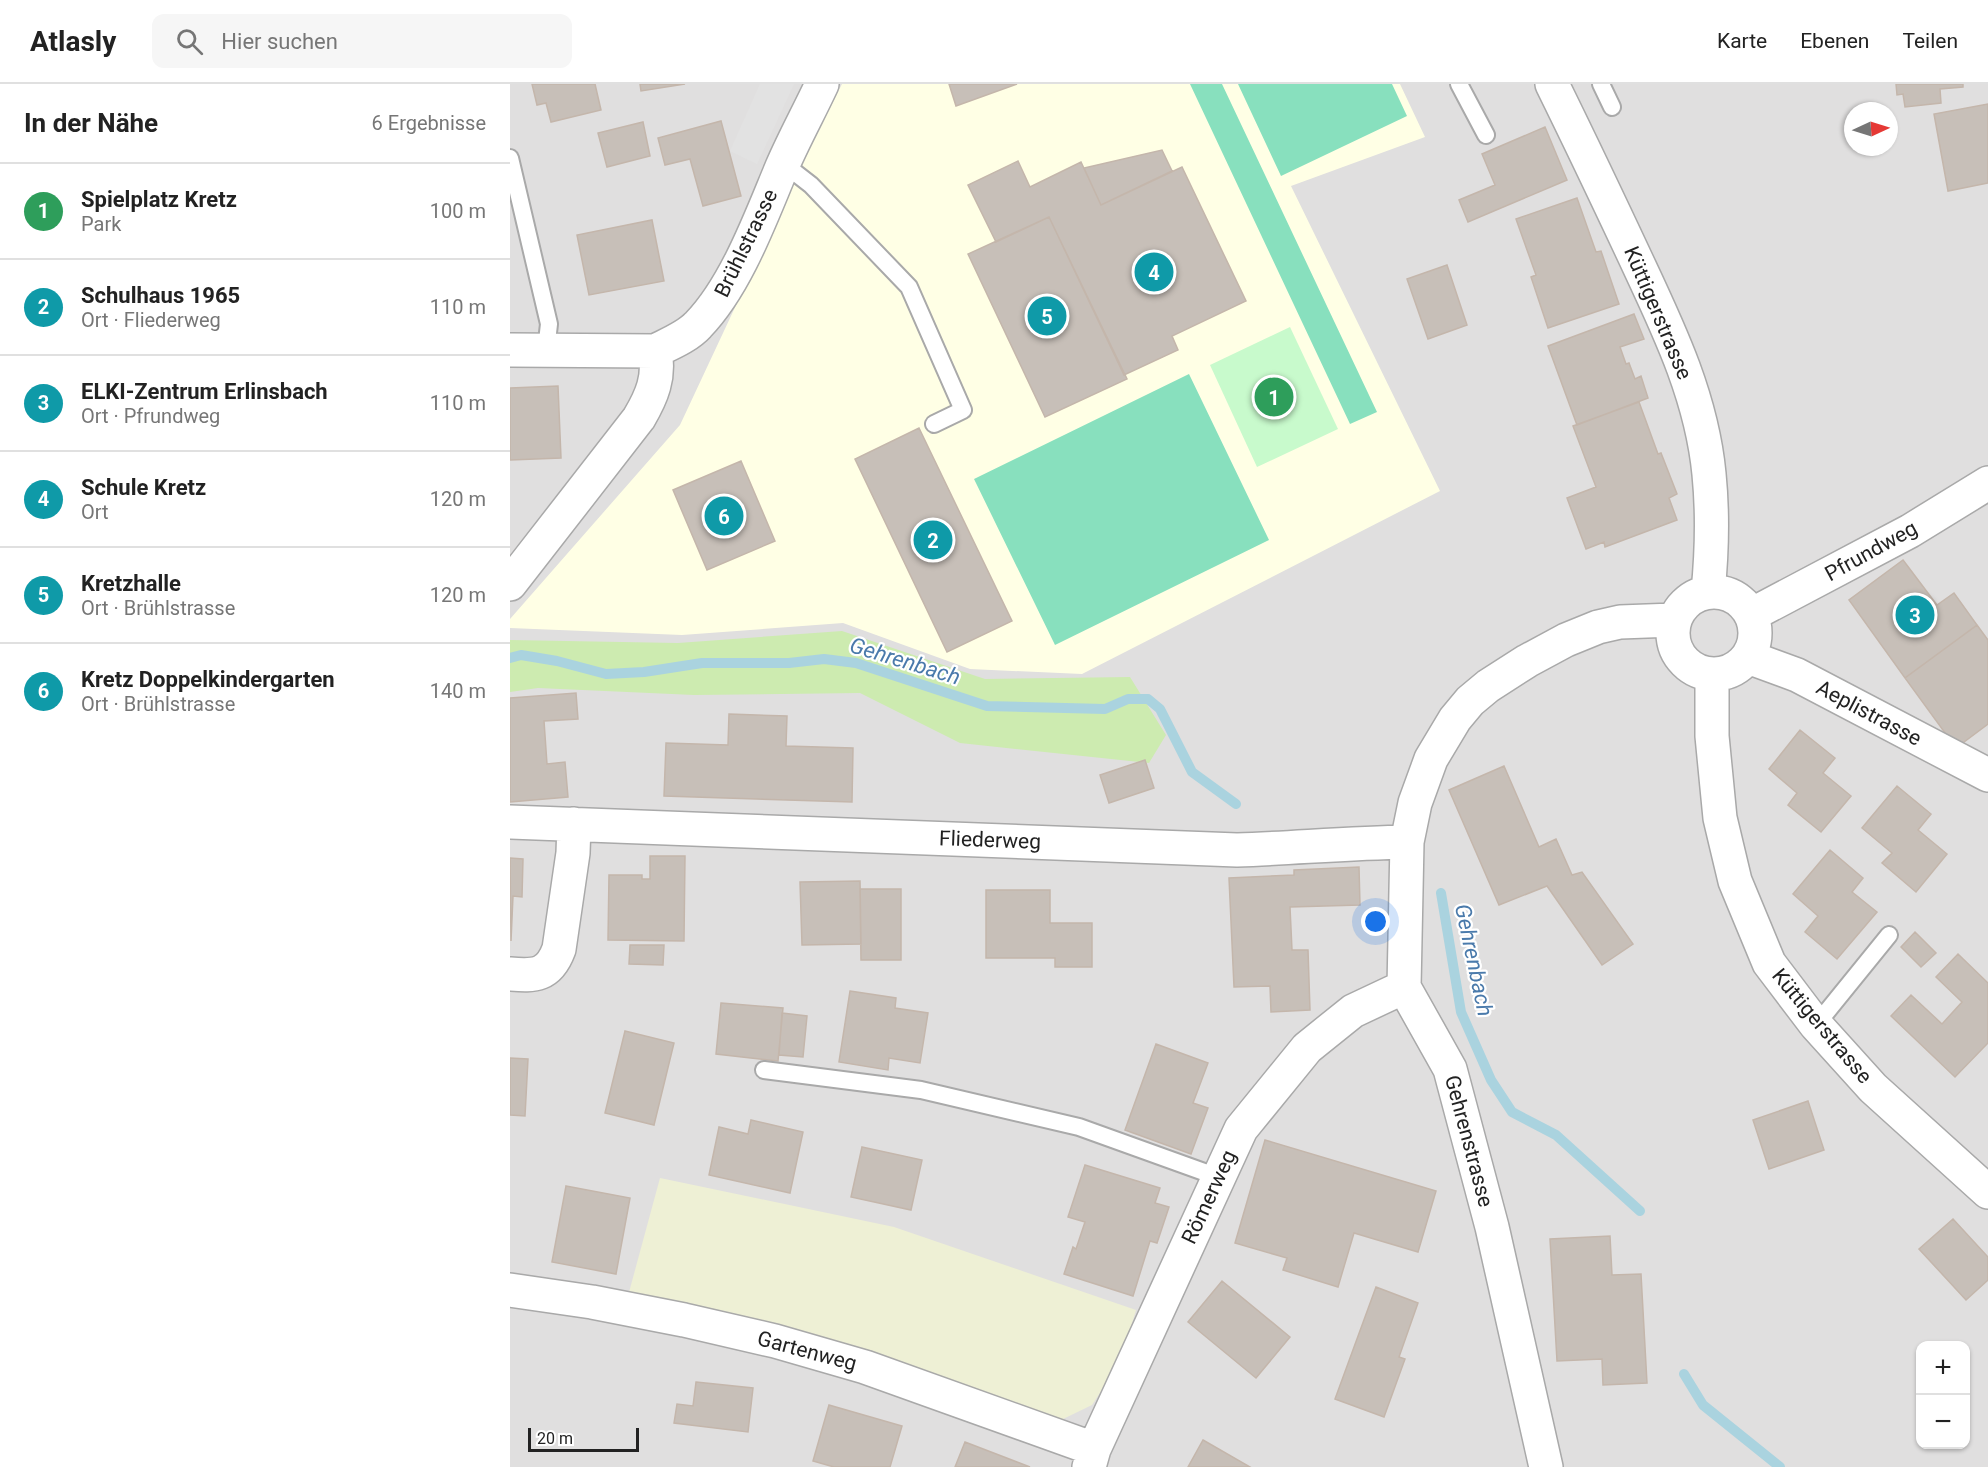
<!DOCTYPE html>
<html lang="de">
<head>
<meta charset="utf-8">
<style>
  :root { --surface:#fff; --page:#f6f6f6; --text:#222; --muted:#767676; --line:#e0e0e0; --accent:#b45309 }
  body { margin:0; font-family:Roboto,sans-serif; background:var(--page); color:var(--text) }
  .controls { position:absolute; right:18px; bottom:18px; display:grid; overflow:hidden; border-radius:12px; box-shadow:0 2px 4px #0004 }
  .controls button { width:54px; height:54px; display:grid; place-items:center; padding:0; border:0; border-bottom:2px solid var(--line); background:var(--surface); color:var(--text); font:30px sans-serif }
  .compass { position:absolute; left:1334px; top:18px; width:54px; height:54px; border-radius:50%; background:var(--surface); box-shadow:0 2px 4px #0004; rotate:86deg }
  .scale { position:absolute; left:18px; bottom:15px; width:111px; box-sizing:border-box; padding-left:6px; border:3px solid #222; border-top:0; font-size:16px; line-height:21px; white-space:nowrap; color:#222; -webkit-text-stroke:4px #fff; paint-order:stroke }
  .you { position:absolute; left:866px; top:838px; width:21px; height:21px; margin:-15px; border:4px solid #fff; border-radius:50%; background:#1a73e8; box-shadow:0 0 0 9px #1a73e833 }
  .badge { display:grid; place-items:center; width:39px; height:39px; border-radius:50%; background:var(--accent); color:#fff; font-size:20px; font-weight:700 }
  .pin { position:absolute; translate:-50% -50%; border:3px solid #fff; box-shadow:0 2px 6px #0006 }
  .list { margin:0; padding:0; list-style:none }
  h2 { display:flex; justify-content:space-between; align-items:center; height:78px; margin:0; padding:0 24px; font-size:26px }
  h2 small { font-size:20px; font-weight:400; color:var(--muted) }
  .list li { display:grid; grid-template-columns:39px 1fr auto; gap:18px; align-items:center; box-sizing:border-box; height:96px; padding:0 24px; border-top:2px solid var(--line) }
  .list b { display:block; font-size:22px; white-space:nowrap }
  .list p { margin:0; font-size:20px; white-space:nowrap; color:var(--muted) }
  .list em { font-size:20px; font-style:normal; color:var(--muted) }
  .icon { flex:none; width:33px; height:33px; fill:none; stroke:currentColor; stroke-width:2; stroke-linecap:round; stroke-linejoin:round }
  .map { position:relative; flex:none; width:1478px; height:1383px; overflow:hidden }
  header { display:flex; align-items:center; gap:36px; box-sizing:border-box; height:84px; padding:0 30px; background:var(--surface); border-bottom:2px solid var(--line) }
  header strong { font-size:28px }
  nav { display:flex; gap:33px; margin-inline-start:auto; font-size:21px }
  .search { width:420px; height:54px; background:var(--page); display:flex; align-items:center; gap:15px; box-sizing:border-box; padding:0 21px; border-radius:12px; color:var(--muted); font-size:22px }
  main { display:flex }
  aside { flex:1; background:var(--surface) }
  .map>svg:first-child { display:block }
  .residential { fill:#e0dfdf; fill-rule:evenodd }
  .education { fill:#ffffe5 }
  .farmland { fill:#eef0d5 }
  .grass { fill:#cdebb0 }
  .park { fill:#c8facc }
  .pitch { fill:#88e0be }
  .parking { fill:#e2e2e2 }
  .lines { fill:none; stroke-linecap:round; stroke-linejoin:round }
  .stream { stroke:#aad3df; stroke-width:10 }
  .building { fill:#c7bfb8; stroke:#c4b6ab; stroke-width:1.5 }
  .service-casing { stroke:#a9a9a9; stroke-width:20 }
  .minor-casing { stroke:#a9a9a9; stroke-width:36 }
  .service { stroke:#fff; stroke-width:16 }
  .minor { stroke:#fff; stroke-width:33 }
  .labels { text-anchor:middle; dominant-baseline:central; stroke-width:4.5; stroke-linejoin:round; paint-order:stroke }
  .street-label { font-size:21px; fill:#222; stroke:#fff }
  .water-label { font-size:22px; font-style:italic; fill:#4a7aab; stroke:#fff }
</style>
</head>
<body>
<header>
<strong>Atlasly</strong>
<div class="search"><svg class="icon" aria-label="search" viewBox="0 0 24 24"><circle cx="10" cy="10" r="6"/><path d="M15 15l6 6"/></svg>Hier suchen</div>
<nav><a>Karte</a><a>Ebenen</a><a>Teilen</a></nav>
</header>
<main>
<aside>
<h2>In der Nähe<small>6 Ergebnisse</small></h2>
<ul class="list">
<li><span class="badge" style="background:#2e9e5b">1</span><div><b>Spielplatz Kretz</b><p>Park</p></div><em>100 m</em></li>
<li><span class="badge" style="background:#0f9aa8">2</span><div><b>Schulhaus 1965</b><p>Ort · Fliederweg</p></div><em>110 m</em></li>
<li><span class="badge" style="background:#0f9aa8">3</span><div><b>ELKI-Zentrum Erlinsbach</b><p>Ort · Pfrundweg</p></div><em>110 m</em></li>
<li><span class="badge" style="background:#0f9aa8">4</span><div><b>Schule Kretz</b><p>Ort</p></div><em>120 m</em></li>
<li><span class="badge" style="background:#0f9aa8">5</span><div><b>Kretzhalle</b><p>Ort · Brühlstrasse</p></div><em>120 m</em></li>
<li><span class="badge" style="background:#0f9aa8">6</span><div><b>Kretz Doppelkindergarten</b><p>Ort · Brühlstrasse</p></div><em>140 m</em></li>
</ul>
</aside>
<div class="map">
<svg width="1478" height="1383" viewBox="0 0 1478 1383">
  <rect width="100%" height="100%" fill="#f2efe9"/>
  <path class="residential" d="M 0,0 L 1478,0 L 1478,1383 L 0,1383 ZM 1343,27 L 1379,27 L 1379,63 L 1343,63 ZM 1410,1262 L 1456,1262 L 1456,1360 L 1410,1360 Z"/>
  <path class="education" d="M 332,0 L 890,0 L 915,53 L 781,102 L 930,407 L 572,590 L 460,585 L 333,539 L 172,551 L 0,544 L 0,535 L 170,341 L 300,63 Z"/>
  <path class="farmland" d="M 150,1094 L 384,1143 L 626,1226 L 611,1277 L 582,1321 L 549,1337 L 118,1212 Z"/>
  <path class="grass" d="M 332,547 L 475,595 L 620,593 L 656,651 L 639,679 L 450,659 L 350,609 L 184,611 L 28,604 L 0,608 L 0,556 L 168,559 Z"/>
  <path class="park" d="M 780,243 L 828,345 L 747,383 L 700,281 Z"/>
  <path class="pitch" d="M 680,0 L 712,0 L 867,328 L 840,340 Z
    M 728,0 L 882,0 L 897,32 L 771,92 Z
    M 679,290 L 759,456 L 545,561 L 464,395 Z"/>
  <path class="parking" d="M 250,0 L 284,0 L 247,80 L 220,67 Z"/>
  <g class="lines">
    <path class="stream" d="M 0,574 L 11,571 L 47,577 L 96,590 L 134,588 L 192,579 L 279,579 L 314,575 L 346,579 L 477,622 L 595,625 L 618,615 L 638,615 L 650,625 L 682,688 L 726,720
      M 931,809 L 951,928 L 981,996 L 1002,1028 L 1046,1051 L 1130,1127
      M 1174,1290 L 1193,1321 L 1270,1383"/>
  </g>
  <path class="building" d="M 22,0 L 85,0 L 91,26 L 41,38 L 36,19 L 27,21 Z
    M 130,0 L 175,0 L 131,7 Z
    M 439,0 L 507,0 L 446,22 Z
    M 1386,0 L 1453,0 L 1453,3 L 1430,5 L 1431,19 L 1395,23 L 1393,10 L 1387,11 Z
    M 1478,20 L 1478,99 L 1438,107 L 1424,30 Z
    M 211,37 L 231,112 L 193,122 L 180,75 L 155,81 L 148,54 Z
    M 133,38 L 140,72 L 97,83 L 88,49 Z
    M 1035,43 L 1057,96 L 958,138 L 949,116 L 985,101 L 972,70 Z
    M 652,66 L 662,87 L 591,121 L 574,84 Z
    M 508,77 L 520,103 L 571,78 L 591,121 L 672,83 L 736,217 L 662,252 L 668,266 L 614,291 L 539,133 L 486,158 L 458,101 Z
    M 1067,114 L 1086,168 L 1091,167 L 1109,220 L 1038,244 L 1021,193 L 1026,191 L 1006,135 Z
    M 539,133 L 617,295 L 535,333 L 458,170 Z
    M 142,136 L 154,197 L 79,211 L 67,151 Z
    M 937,181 L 957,241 L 918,255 L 897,195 Z
    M 1124,230 L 1134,255 L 1110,263 L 1116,280 L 1119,279 L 1125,295 L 1131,292 L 1138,314 L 1067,341 L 1038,262 Z
    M 48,302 L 51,374 L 0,376 L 0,304 Z
    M 1129,318 L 1148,370 L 1151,369 L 1167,410 L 1159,414 L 1167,436 L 1095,463 L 1094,458 L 1076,465 L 1057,414 L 1086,403 L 1063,342 Z
    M 409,344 L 502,537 L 437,568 L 345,375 Z
    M 231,377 L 265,457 L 197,486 L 163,406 Z
    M 1393,476 L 1427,521 L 1444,509 L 1467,541 L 1395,594 L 1339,516 Z
    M 1467,541 L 1478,556 L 1478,640 L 1446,664 L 1395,594 Z
    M 66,609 L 68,635 L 34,637 L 37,680 L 55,678 L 58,713 L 0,718 L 0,614 Z
    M 219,630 L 277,632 L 276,662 L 343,664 L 342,718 L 154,712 L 156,659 L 218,661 Z
    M 1290,646 L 1325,674 L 1313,689 L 1341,712 L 1311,748 L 1278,721 L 1287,709 L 1259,685 Z
    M 635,676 L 644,704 L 599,719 L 590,691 Z
    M 994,682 L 1029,763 L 1046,755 L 1062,791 L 1072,788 L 1123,860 L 1092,881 L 1037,802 L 989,821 L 939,706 Z
    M 1387,702 L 1421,730 L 1408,746 L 1437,770 L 1406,808 L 1372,779 L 1382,769 L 1352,744 Z
    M 1320,766 L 1353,794 L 1342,808 L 1367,828 L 1327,875 L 1295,848 L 1308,832 L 1283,810 Z
    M 140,772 L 175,772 L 174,857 L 98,856 L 99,791 L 132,791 L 132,795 L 140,795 Z
    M 0,774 L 13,775 L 12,813 L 3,812 L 1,857 Z
    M 849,783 L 850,821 L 780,823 L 782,866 L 798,866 L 800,926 L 761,928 L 760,902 L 724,903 L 719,794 L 784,791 L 784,786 Z
    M 350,797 L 351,860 L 292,861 L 290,798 Z
    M 350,805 L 391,805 L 391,876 L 351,876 Z
    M 476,806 L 540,806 L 540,839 L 582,839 L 582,883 L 545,883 L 545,874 L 476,874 Z
    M 1405,848 L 1426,869 L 1411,883 L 1391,863 Z
    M 120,861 L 154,861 L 153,881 L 119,880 Z
    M 1448,870 L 1478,899 L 1478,959 L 1445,993 L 1381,932 L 1401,911 L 1432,940 L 1452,918 L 1426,893 Z
    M 340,907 L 386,914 L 385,924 L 418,929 L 410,979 L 379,974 L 378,986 L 329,978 Z
    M 211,919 L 273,924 L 268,977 L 206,970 Z
    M 272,929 L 297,932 L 293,973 L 269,971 Z
    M 115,947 L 164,959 L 144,1041 L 95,1029 Z
    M 646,960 L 698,979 L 683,1019 L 698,1024 L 681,1070 L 615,1046 Z
    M 0,974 L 18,975 L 15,1032 L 0,1031 Z
    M 1298,1017 L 1314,1066 L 1259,1085 L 1243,1036 Z
    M 241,1036 L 293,1048 L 280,1109 L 199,1091 L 209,1043 L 238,1050 Z
    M 755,1056 L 926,1107 L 908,1168 L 844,1149 L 828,1203 L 773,1186 L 777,1174 L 725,1159 Z
    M 352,1063 L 412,1076 L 401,1126 L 341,1113 Z
    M 575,1081 L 650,1104 L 645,1119 L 659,1123 L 647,1159 L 640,1157 L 623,1212 L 554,1190 L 563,1163 L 566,1165 L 575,1138 L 558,1133 Z
    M 56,1102 L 120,1114 L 106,1190 L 42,1178 Z
    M 1443,1135 L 1478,1173 L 1478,1196 L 1456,1216 L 1409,1165 Z
    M 1100,1152 L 1102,1191 L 1131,1190 L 1137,1299 L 1093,1301 L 1092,1275 L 1047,1277 L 1040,1155 Z
    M 712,1197 L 780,1253 L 746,1294 L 678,1238 Z
    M 866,1203 L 908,1219 L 889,1273 L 895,1275 L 874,1333 L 825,1315 Z
    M 186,1298 L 243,1304 L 238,1348 L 164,1339 L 167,1320 L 183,1322 Z
    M 319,1321 L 392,1342 L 380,1383 L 324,1383 L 303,1377 Z
    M 693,1356 L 740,1383 L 678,1383 Z
    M 455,1358 L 520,1383 L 445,1383 Z"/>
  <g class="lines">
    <defs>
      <path id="service" d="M 949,0 L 976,51
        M 1091,0 L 1102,23
        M 0,74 L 39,240 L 36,266
        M 274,80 L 301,101 L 399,203 L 453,326 L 424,340
        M 1306,941 L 1379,851
        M 254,986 L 411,1006 L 569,1043 L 708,1093"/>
      <path id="minor" d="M 1042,0 C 1072,61 1101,122 1130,184 C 1161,250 1192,316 1199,390 C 1203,430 1202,468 1198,508
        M 0,266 L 145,267
        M 0,500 L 129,334 C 142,312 150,293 145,267 C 159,260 177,253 188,241 C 226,202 251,133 272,83 C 284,55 299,28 312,0
        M1163 549a41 41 0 1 1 82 0a41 41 0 1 1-82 0Z
        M 1241,531 L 1400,447 L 1478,399
        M 1238,573 L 1287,591 L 1478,691
        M 1202,591 L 1202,652 L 1210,734 L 1225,797 L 1259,879 L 1306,941 L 1363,1004 L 1478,1108
        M 0,738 L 727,766 C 783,764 840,759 897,758
        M 0,890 C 25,892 39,892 49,865 L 63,769 L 64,740
        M 0,1206 L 82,1218 L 174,1236 L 265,1257 L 355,1283 L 584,1365
        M 579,1383 L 584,1365 L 731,1045 L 797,964 L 843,927 L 894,903
        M 1036,1383 L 982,1143 L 940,985 L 894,903 L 897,758 L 905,719 L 921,675 L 945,635 L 960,617 L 978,602 L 1017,577 L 1056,556 L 1088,543 L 1110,538 L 1164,536"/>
    </defs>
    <use href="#service" class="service-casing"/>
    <use href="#minor" class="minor-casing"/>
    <use href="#service" class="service"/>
    <use href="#minor" class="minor"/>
  </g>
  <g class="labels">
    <g class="street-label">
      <text transform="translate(236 159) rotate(-64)">Brühlstrasse</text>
      <text transform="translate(1148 229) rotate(67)">Küttigerstrasse</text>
      <text transform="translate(1361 467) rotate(-29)">Pfrundweg</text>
      <text transform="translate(1359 629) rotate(28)">Aeplistrasse</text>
      <text transform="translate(480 756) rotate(2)">Fliederweg</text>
      <text transform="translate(1312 942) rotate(50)">Küttigerstrasse</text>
      <text transform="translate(959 1057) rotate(75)">Gehrenstrasse</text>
      <text transform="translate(699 1113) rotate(-65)">Römerweg</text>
      <text transform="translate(297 1267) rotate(15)">Gartenweg</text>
    </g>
    <g class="water-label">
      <text transform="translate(395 577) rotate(17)">Gehrenbach</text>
      <text transform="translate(964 876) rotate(78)">Gehrenbach</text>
    </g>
  </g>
</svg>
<div class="controls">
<button>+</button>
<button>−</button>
</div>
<svg class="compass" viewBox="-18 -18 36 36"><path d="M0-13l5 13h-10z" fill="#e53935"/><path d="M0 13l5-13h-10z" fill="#767676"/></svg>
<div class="scale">20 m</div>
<div class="you"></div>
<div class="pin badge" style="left:764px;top:313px;background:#2e9e5b">1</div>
<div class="pin badge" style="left:423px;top:456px;background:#0f9aa8">2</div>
<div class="pin badge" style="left:1405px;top:531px;background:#0f9aa8">3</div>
<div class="pin badge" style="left:644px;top:188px;background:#0f9aa8">4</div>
<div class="pin badge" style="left:537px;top:232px;background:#0f9aa8">5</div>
<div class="pin badge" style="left:214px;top:432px;background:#0f9aa8">6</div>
</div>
</main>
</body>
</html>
